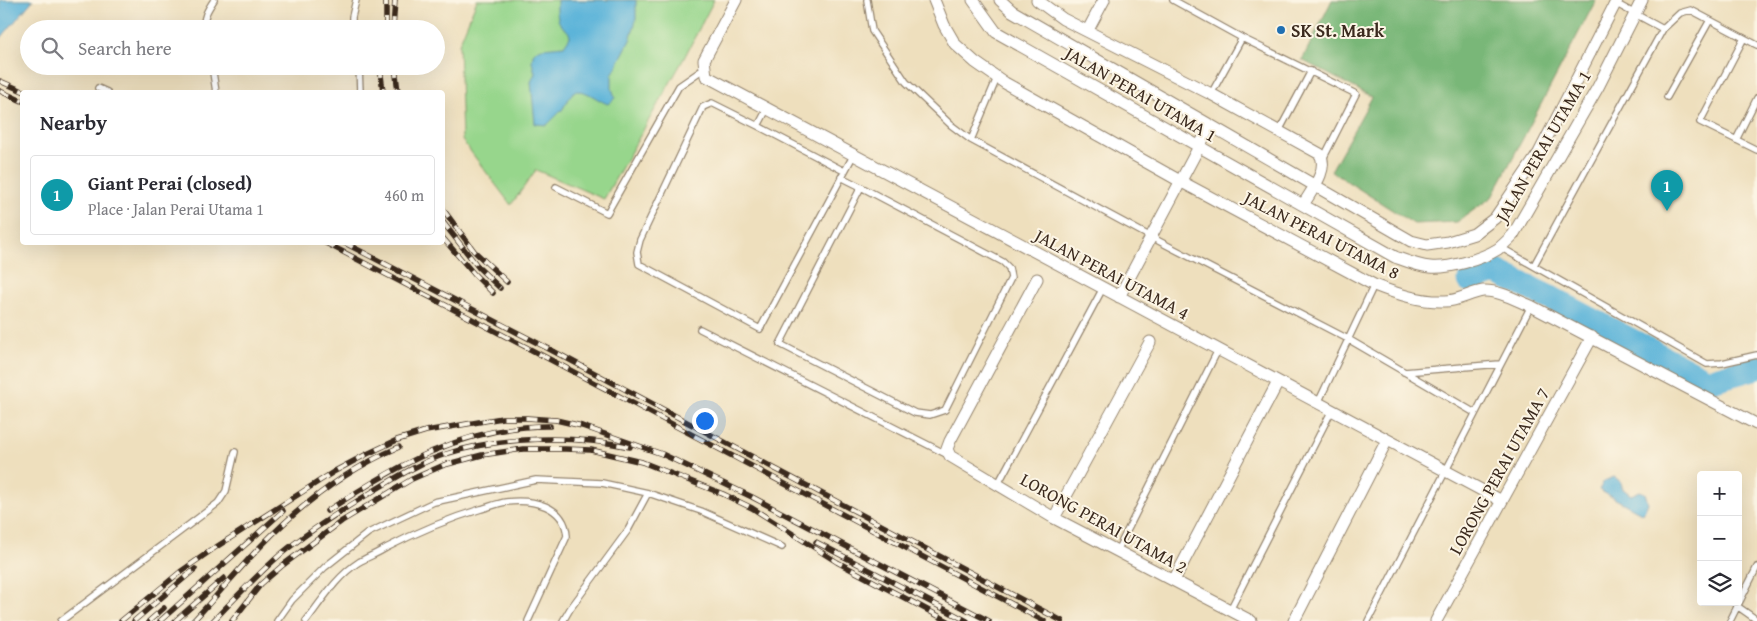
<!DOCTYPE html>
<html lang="en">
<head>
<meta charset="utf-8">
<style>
  :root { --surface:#fff; --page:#f2f2f3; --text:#2b2b33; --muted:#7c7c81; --line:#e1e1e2; --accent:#1f6fb2 }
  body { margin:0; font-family:"Gentium Book Plus",serif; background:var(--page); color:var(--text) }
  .controls { position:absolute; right:15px; bottom:15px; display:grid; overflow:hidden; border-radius:5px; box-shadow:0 5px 20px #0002 }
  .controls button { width:45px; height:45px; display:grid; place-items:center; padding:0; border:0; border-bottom:1px solid var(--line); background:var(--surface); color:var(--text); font:25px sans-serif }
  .you { position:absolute; left:704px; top:420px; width:18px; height:18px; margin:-12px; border:4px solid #fff; border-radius:50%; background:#1a73e8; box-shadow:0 0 0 8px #1a73e833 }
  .badge { display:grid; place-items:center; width:32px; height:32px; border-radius:50%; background:var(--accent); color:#fff; font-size:16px; font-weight:700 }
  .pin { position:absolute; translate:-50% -41px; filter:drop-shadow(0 1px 2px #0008) }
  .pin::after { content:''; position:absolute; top:26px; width:18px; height:15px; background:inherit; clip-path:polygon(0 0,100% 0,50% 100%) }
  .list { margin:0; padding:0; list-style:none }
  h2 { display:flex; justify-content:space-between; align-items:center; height:65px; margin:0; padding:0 20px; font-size:21px }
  h2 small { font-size:16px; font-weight:400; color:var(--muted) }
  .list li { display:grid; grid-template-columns:32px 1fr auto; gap:15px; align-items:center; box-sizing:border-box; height:80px; margin:0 10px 10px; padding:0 10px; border:1px solid var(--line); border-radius:5px }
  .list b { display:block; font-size:19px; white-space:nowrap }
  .list p { margin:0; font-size:16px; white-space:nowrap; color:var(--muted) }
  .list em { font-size:16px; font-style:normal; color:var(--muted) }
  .icon { flex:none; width:28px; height:28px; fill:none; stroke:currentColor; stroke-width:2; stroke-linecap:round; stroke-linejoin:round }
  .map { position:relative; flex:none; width:1757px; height:621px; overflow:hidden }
  .search { position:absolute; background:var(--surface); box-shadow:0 5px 20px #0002; left:20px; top:20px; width:425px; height:55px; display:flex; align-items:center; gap:12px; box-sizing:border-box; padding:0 18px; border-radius:28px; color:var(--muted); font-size:19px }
  .panel { position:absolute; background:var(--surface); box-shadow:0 5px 20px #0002; left:20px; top:90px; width:425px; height:155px; border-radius:5px }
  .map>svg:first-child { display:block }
  .green { fill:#97d68c; stroke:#698055 }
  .forest { fill:#79b778; stroke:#5a704b }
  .water { fill:#5cb4d9; stroke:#4c6f7c }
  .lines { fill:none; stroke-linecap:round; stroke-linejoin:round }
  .river { stroke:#5cb4d9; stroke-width:25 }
  .service-casing { stroke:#94846e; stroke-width:8 }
  .minor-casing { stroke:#94846e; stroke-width:13 }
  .service { stroke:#fff; stroke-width:5.5 }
  .minor { stroke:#fff; stroke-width:11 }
  .rail-casing { stroke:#3b2a1e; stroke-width:5.5 }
  .rail { stroke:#fcf5e5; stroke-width:4; stroke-dasharray:11; stroke-linecap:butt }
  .poi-dot { fill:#1f6fb2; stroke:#fcf5e5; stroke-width:2 }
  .labels { text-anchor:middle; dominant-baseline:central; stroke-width:4; stroke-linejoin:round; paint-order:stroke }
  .poi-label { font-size:18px; font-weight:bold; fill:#3b2a1e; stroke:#fcf5e5; text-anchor:start }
  .street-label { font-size:18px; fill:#3b2a1e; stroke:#fcf5e5 }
</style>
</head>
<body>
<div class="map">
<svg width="1757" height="621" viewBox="0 0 1757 621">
  <rect width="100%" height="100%" fill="#fcf5e5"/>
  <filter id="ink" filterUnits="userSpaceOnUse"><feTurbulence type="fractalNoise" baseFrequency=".02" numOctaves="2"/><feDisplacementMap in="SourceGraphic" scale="10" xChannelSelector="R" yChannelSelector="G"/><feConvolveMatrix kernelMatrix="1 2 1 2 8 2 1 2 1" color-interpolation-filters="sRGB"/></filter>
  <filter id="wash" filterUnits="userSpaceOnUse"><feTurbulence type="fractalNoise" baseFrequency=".0096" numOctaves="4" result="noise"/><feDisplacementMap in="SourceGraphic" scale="20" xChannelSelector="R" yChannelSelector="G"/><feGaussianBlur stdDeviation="1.12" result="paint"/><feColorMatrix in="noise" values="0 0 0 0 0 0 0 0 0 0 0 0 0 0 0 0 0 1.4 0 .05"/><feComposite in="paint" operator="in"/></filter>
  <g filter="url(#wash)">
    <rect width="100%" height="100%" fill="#eedfbd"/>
    <path class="green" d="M 477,0 L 714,0 L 683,60 L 604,199 L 536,170 L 511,205 L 462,140 L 459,44 Z"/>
    <path class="forest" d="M 1332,0 L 1596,0 L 1492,197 L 1457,222 L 1414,224 L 1331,171 L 1372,97 L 1302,60 Z"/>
    <path class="water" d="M 0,0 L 33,0 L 0,39 Z
      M 557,0 L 636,0 L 636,20 L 630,40 L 612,75 L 612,88 L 615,98 L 608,104 C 596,100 586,88 573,92 L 562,110 L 547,125 L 535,124 L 531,82 L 535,73 L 532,62 L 533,54 L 537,50 L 542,48 L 564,46 L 570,37 C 569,30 566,30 561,25 C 556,19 557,7 557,0 Z
      M 1614,477 C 1619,480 1622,482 1622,488 L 1631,495 L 1640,491 L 1645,493 L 1648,503 L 1643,514 L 1599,490 L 1604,481 Z"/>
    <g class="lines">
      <path class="river" d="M 1470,280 L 1495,271 L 1556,301 L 1708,381 L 1757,367"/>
    </g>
  </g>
  <g filter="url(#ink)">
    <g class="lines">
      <defs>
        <path id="service" d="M 867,0 L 872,31 L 906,82 L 951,125 L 971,140 L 1151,237 L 1348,339 L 1475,413
          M 1173,0 L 1242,38 L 1356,94 L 1323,159
          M 1615,3 L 1663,29
          M 205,29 C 202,18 208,9 214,0
          M 352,29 L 352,17 L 356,0
          M 1744,38 L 1700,122 L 1757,150
          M 212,66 L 216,92
          M 359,66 L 360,92
          M 98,88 L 107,92
          M 1211,94 L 1242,38
          M 1667,97 L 1710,20
          M 767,109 L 758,126 L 844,171
          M 758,126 L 712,103 L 703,107 L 640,240 L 637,252 L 639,264 L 760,329 L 853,156
          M 1279,131 L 1311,71
          M 971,140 L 997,78
          M 1736,140 L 1757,98
          M 841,177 L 861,187 L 1003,262 L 1009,268 L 1011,278 L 945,410 L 930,415 L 915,413 L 780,344 L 861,187
          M 556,187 L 607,213 L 679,86 L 705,68
          M 1500,247 L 1707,364 L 1722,363 L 1757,355
          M 1534,265 L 1663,29 L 1680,13 L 1691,10 L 1757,45
          M 700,329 L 948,455
          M 1404,372 L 1500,364
          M 1318,403 L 1374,285
          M 998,484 L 1103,288
          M 1117,551 L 1218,350
          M 1737,606 L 1757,620
          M 1230,610 L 1332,410
          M 61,621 L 218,503 L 226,491 L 235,452
          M 277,621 L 292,600 L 325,567 L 368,533 L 434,502 L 536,480 L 602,483 L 648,493 L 701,511 L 782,547
          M 306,621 C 322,600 337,576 359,562 C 368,557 378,553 386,548 C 417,532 448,519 481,509 C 489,507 498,503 506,502 C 532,499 565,505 567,536 L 528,621
          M 563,621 L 570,609 L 628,530 L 648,493
          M 1368,621 L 1531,306
          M 1730,621 L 1757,567"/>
        <path id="minor" d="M 736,0 L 704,60 L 706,76 L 1502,501
          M 934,0 L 944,25 L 955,44 L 975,62 L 1005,83 L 1180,181 L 1374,285 C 1397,294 1421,302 1445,301 C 1458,301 1470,293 1483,291 C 1498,290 1516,300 1531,306 L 1756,424
          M 973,0 L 996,32 L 1395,257 C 1406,261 1418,266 1430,267 C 1448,269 1482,259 1498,249 C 1503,245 1508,240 1513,235 L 1598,87 L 1642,0
          M 1000,0 L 1012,11 L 1411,241 L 1427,245 L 1448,242 L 1474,234 L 1495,218 L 1539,153 L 1617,0
          M 1037,0 L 1063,19 L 1211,94 L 1320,154 C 1329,170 1311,191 1303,205
          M 1088,30 L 1104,0
          M 1037,279 L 950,441 L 947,449 L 950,456 L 1054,518 L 1251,621
          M 1119,297 L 1210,126
          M 1054,518 L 1150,342
          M 1174,580 L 1278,382
          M 1294,621 L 1387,440
          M 1436,621 L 1592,337"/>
      </defs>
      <use href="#service" class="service-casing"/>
      <use href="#minor" class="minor-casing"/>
      <use href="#service" class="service"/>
      <use href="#minor" class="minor"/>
      <defs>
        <path id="rail" d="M 386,29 L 386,0
          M 393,29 L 395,0
          M 380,66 L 383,92
          M 395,66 L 398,92
          M 0,81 L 25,92
          M 0,91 L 22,101
          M 442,208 L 474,251 L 507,282
          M 442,221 L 479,268 L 500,288
          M 442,237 L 474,274 L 493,293
          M 324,242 L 549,359 L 1044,621
          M 343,242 L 553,351 L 1062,621
          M 327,511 C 396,466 465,425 550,426
          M 816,542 L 967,621
          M 121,621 L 180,572 L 213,549 L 335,471 L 367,454 L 397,440 L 426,431 L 502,418 L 527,418 L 556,420 L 582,426 L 662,454 L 752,497 L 989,621
          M 134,621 L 195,569
          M 149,621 L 164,608
          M 160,621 L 283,511
          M 175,621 L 224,578
          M 193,621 C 216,597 237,571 260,547 C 300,505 346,470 399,447
          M 213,621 C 235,598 257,575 281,554 C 310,530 342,510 375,490 C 397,477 421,462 446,454 C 501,436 574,435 630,447
          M 232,621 L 261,584 L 283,565 L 342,521 L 412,479 L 444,465 L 482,455 L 523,449 L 565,449 L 591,450 L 642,462 L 723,494 L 752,508 L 837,562 L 948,621"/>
      </defs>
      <use href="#rail" class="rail-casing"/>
      <use href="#rail" class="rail"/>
    </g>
  </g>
  <circle class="poi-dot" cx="1281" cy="30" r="5"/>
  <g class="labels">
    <g class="poi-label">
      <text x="1291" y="30">SK St. Mark</text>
    </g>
    <g class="street-label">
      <text transform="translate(1141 94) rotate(30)">JALAN PERAI UTAMA 1</text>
      <text transform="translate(1543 146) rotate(-60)">JALAN PERAI UTAMA 1</text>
      <text transform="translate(1322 235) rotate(27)">JALAN PERAI UTAMA 8</text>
      <text transform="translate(1112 274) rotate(28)">JALAN PERAI UTAMA 4</text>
      <text transform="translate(1499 471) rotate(-61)">LORONG PERAI UTAMA 7</text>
      <text transform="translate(1104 523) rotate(29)">LORONG PERAI UTAMA 2</text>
    </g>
  </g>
</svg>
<div class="controls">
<button>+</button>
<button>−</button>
<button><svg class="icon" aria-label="layers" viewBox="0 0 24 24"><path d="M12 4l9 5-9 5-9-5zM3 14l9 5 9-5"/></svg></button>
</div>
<div class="you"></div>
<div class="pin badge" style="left:1667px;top:211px;background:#0f9aa8">1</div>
<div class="search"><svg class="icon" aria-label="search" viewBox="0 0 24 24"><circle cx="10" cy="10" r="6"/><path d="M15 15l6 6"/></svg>Search here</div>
<section class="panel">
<h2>Nearby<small></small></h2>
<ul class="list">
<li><span class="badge" style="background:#0f9aa8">1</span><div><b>Giant Perai (closed)</b><p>Place · Jalan Perai Utama 1</p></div><em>460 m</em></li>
</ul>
</section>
</div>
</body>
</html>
